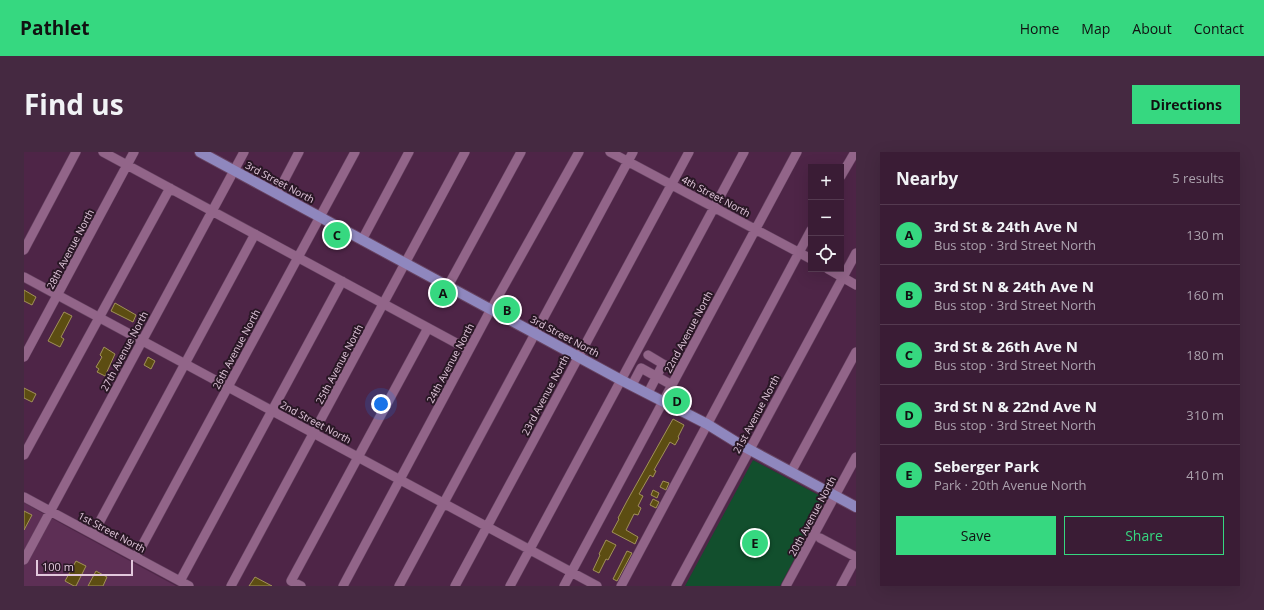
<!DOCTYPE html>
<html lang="en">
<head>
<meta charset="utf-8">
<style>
  :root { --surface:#3a1c35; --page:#452941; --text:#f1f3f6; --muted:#aba1ad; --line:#543a50; --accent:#36d880 }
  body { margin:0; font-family:"Open Sans",sans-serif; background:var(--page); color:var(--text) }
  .controls { position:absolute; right:12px; top:12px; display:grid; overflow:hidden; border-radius:0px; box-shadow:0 4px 16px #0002 }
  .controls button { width:36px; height:36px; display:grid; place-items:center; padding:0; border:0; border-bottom:1px solid var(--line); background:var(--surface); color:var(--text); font:20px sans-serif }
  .scale { position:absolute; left:12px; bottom:10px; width:97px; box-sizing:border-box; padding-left:4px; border:2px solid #e2c8dc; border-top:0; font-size:11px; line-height:14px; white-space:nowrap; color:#e2c8dc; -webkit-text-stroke:3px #291725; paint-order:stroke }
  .you { position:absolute; left:357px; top:252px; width:14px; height:14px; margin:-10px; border:3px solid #fff; border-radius:50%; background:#1a73e8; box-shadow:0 0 0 6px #1a73e833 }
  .badge { display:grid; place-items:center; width:26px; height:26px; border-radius:50%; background:var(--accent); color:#111; font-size:13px; font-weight:700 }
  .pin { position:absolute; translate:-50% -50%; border:2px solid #fff; box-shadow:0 1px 4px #0006 }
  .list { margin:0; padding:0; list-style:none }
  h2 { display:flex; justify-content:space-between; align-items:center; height:52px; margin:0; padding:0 16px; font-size:17px }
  h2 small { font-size:13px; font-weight:400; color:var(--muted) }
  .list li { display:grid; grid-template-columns:26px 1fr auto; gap:12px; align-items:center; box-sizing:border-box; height:60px; padding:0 16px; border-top:1px solid var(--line) }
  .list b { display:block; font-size:15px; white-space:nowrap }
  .list p { margin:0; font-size:13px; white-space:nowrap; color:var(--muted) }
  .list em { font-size:13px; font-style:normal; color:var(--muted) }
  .actions { display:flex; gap:8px; padding:12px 16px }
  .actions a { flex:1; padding:9px 0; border:1px solid var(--accent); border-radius:0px; text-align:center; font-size:14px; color:var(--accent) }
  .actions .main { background:var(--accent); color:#111 }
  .icon { flex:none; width:22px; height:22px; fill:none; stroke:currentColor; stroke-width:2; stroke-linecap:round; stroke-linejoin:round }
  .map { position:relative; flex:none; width:832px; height:434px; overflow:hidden; border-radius:0px }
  header { display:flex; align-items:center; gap:24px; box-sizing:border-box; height:56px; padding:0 20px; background:var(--accent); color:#111 }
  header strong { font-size:19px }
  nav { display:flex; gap:22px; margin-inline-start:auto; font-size:14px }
  .intro { display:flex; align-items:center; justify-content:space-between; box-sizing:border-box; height:96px; padding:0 24px }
  h1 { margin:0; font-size:28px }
  .button { padding:10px 18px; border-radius:0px; background:var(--accent); color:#111; font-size:14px; font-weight:700 }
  main { display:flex; gap:24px; padding:0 24px }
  aside { flex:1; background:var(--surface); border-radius:0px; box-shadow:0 4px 16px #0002 }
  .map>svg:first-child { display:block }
  .built { fill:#5d2f55 }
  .green { fill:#124f2d }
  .building { fill:#5c4d12; stroke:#a19158 }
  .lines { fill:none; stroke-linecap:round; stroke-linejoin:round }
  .minor-casing { stroke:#674462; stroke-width:10 }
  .major-casing { stroke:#674462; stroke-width:12 }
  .minor { stroke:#926589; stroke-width:9 }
  .major { stroke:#8f87be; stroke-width:10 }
  .labels { text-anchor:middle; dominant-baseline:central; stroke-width:4; stroke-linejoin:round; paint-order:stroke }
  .street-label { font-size:10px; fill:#e2c8dc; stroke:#291725 }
</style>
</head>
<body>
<header>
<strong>Pathlet</strong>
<nav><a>Home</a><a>Map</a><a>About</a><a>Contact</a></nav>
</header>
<div class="intro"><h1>Find us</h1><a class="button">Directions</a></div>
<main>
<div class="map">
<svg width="832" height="434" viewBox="0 0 832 434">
  <rect width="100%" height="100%" fill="#4e2547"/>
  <path class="built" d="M 0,351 L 47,377 L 152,434 L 0,434 Z"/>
  <path class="green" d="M 729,308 L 802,347 L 756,434 L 661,434 Z"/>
  <path class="building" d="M 0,138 L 12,145 L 8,153 L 0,149 Z
    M 91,151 L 112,163 L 109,170 L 87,159 Z
    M 40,160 L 48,164 L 37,185 L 40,187 L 36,195 L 24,189 Z
    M 80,195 L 91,202 L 81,224 L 73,220 L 75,217 L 72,215 L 78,205 L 76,203 Z
    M 124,205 L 131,209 L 127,217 L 120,213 Z
    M 0,236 L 12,242 L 8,250 L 0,246 Z
    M 649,267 L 660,273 L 654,285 L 655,286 L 651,293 L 646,290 L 630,318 L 632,319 L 629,325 L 626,323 L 615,342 L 619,344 L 614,354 L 617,356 L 614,363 L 610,362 L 602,378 L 614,385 L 611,392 L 588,380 L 595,367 L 594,366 L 603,349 Z
    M 639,329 L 645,331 L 642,338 L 636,335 Z
    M 629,338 L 635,341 L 633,346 L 627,343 Z
    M 629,347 L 635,350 L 632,356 L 626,353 Z
    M 0,359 L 8,363 L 0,378 Z
    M 582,388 L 592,393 L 584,408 L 582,407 L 575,421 L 569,418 L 576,403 L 575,402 Z
    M 603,399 L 608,401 L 593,429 L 589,427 Z
    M 52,409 L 62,414 L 52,434 L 50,434 L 41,429 Z
    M 72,419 L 83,425 L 79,434 L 64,434 Z
    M 231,425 L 248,434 L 225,434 Z"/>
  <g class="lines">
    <defs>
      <path id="minor" d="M 79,0 L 445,198
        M 586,0 L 787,107
        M 817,24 L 831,0
        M 253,42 L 275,0
        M 338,88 L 385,0
        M 0,98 L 52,0
        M 804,117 L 832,133
        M 0,125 L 573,434
        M 424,134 L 497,0
        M 624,203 L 639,212
        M 0,205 L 110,0
        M 608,233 L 617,216 L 648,233
        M 624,241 L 639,212 L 655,219
        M 0,303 L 146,36
        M 767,320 L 832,200
        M 0,345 L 165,434
        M 69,382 L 231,82
        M 796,386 L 832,405
        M 112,405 L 331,0
        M 0,408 L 220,0
        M 156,429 L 318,129
        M 207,434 L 441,0
        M 277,434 L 267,429 L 404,176
        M 319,434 L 467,157 L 555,0
        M 375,434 L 609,0
        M 431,434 L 665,0
        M 486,434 L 720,0
        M 540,434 L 773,0
        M 597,434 L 787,78
        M 652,434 L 832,101
        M 762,434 L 832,305
        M 817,434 L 832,406"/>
      <path id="major" d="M 176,0 L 597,228 L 683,272 L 717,293 L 832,355"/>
    </defs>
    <use href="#minor" class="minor-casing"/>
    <use href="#major" class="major-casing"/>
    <use href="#minor" class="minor"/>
    <use href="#major" class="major"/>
  </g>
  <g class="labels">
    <g class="street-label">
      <text transform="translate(256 30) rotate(28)">3rd Street North</text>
      <text transform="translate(692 44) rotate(28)">4th Street North</text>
      <text transform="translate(46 97) rotate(-62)">28th Avenue North</text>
      <text transform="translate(664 180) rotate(-62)">22nd Avenue North</text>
      <text transform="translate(541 184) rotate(28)">3rd Street North</text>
      <text transform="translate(212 197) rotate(-62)">26th Avenue North</text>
      <text transform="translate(100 199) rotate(-62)">27th Avenue North</text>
      <text transform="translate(426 211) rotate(-62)">24th Avenue North</text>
      <text transform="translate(315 212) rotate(-62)">25th Avenue North</text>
      <text transform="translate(521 243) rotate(-62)">23rd Avenue North</text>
      <text transform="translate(732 262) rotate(-62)">21st Avenue North</text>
      <text transform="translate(292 270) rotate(28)">2nd Street North</text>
      <text transform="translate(788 364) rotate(-62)">20th Avenue North</text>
      <text transform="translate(88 380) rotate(28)">1st Street North</text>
    </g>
  </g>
</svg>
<div class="controls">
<button>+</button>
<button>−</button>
<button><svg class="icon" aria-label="locate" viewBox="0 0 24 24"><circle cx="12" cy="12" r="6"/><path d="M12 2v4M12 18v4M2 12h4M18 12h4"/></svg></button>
</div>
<div class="scale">100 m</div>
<div class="you"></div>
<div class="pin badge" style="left:419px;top:141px">A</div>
<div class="pin badge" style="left:483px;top:158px">B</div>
<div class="pin badge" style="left:313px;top:83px">C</div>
<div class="pin badge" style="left:653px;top:249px">D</div>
<div class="pin badge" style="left:731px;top:391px">E</div>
</div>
<aside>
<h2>Nearby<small>5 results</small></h2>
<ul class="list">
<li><span class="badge">A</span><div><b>3rd St &amp; 24th Ave N</b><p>Bus stop · 3rd Street North</p></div><em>130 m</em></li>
<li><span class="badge">B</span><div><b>3rd St N &amp; 24th Ave N</b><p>Bus stop · 3rd Street North</p></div><em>160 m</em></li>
<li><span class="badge">C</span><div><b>3rd St &amp; 26th Ave N</b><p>Bus stop · 3rd Street North</p></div><em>180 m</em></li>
<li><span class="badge">D</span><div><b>3rd St N &amp; 22nd Ave N</b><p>Bus stop · 3rd Street North</p></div><em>310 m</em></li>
<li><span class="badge">E</span><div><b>Seberger Park</b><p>Park · 20th Avenue North</p></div><em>410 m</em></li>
</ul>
<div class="actions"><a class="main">Save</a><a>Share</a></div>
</aside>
</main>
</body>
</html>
